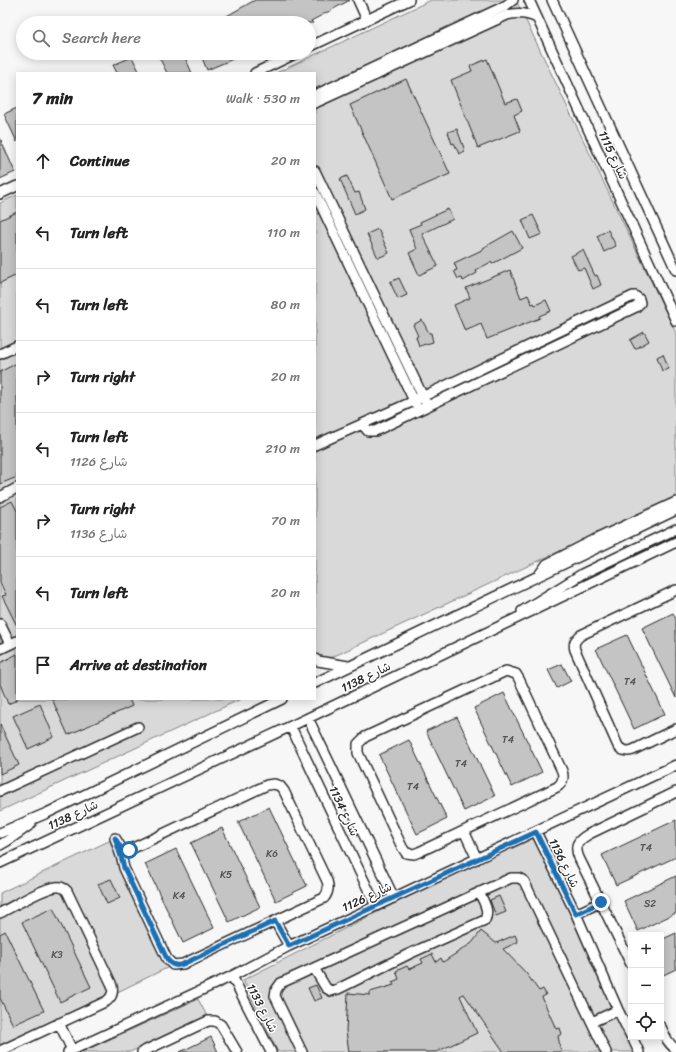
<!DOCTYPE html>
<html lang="en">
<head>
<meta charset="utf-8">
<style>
  :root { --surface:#fff; --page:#f6f6f6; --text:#222; --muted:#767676; --line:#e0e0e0 }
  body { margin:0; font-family:Sriracha,"Playpen Sans Arabic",sans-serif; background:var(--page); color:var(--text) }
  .controls { position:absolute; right:12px; bottom:12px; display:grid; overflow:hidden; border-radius:0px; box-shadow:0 2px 10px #0003 }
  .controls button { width:36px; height:36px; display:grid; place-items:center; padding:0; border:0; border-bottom:1px solid var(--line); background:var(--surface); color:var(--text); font:20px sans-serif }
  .stop { position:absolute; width:12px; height:12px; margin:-9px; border:3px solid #1f6fb2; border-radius:50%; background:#fff }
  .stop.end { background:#1f6fb2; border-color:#fff; box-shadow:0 1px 4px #0008 }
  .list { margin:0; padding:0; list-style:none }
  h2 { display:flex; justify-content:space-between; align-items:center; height:52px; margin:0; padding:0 16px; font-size:17px }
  h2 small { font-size:13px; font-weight:400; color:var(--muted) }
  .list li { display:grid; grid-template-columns:26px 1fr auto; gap:12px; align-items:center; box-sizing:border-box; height:72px; padding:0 16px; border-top:1px solid var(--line) }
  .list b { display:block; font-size:15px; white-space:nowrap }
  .list p { margin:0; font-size:13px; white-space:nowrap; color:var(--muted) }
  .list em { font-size:13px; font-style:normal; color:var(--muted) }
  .icon { flex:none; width:22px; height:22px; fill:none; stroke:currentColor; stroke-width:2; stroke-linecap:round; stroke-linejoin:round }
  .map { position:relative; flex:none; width:676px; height:1052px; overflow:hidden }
  .search { position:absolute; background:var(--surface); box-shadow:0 2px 10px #0003; left:16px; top:16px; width:300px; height:44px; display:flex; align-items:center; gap:10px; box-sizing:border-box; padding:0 14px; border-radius:22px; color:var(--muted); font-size:15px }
  .panel { position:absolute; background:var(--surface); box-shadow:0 2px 10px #0003; left:16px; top:72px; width:300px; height:628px; border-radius:0px }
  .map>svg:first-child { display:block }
  .green { fill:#d9d9d9; stroke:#828282 }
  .building { fill:#c4c4c4; stroke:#2b2b2b }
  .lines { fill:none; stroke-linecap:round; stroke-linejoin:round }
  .minor-casing { stroke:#2b2b2b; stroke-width:12 }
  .minor { stroke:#fff; stroke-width:9 }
  .route { stroke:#1f6fb2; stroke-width:5 }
  .labels { text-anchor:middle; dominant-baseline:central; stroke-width:3; stroke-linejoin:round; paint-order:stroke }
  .number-label { font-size:10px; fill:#515151 }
  .street-label { font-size:12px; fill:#2b2b2b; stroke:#fff }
</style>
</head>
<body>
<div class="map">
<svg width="676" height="1052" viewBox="0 0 676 1052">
  <rect width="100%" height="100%" fill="#f7f7f7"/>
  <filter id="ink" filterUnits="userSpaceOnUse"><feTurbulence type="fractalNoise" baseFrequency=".025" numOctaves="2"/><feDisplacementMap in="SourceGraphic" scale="8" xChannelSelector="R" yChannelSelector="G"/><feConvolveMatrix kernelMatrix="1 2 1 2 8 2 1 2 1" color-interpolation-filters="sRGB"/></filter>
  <g filter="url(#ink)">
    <path class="green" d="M 431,0 L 516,0 L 676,333 L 676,497 L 315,665 L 315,73 L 276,73 Z
      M 17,195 L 17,699 L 241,699 L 0,811 L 0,203 Z
      M 536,832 L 642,1052 L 278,1052 L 243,980 Z
      M 115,838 L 173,965 L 0,1049 L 0,893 Z
      M 198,999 L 207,1016 L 130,1052 L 82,1052 Z"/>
    <path class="building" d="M 255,0 L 350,0 L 311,21 L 313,23 L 229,23 L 225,17 Z
      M 157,53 L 183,53 L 192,73 L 167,73 Z
      M 200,53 L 247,53 L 207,70 Z
      M 132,57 L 140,73 L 117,73 L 113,65 Z
      M 487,59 L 505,103 L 517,99 L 522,111 L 514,115 L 520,131 L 478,148 L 451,80 L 472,71 L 470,66 Z
      M 406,79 L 450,174 L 392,199 L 350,105 Z
      M 17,108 L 17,142 L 4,114 Z
      M 457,129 L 465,151 L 459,154 L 454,143 L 452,144 L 448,132 Z
      M 0,138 L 15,172 L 0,179 Z
      M 347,176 L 355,193 L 359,192 L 365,209 L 355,214 L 340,179 Z
      M 448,209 L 453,219 L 422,234 L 438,266 L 419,275 L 409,253 L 417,249 L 409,229 L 421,224 L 420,222 Z
      M 17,212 L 17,275 L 0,283 L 0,220 Z
      M 533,215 L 542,234 L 530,239 L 522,220 Z
      M 378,229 L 389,253 L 378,258 L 367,234 Z
      M 608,230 L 616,246 L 604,252 L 597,236 Z
      M 513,231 L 522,248 L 492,264 L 491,262 L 476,270 L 477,273 L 463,281 L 462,278 L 458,279 L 454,271 L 457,270 L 454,263 L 484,249 L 483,248 Z
      M 583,250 L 595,276 L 597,275 L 601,285 L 593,289 L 584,268 L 578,270 L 571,256 Z
      M 510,270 L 521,298 L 528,295 L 532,304 L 534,303 L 535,305 L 546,300 L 551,311 L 539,316 L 540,318 L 487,339 L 481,324 L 465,331 L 454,305 L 470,298 L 466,288 Z
      M 399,278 L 407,295 L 398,299 L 390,282 Z
      M 422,320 L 429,333 L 431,333 L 433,342 L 419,346 L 416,337 L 418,336 L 413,325 Z
      M 644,332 L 649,341 L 635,349 L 630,340 Z
      M 663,354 L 669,369 L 662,371 L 657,357 Z
      M 17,363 L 17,477 L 0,484 L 0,372 Z
      M 12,501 L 17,511 L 17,626 L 2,596 L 6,595 L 0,582 L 0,507 Z
      M 673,613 L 676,619 L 676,698 L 642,628 Z
      M 627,635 L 665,714 L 634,729 L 596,649 Z
      M 17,654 L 17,700 L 8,704 L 0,684 L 0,663 Z
      M 562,664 L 571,681 L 557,688 L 548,670 Z
      M 504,693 L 542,772 L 512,787 L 474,708 Z
      M 52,699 L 129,699 L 132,706 L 68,735 Z
      M 40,704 L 54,737 L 28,749 L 13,716 Z
      M 457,717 L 495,796 L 464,811 L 426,731 Z
      M 0,724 L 19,765 L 0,774 Z
      M 409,740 L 447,819 L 417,834 L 379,755 Z
      M 269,807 L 307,886 L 276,901 L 238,822 Z
      M 676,820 L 676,857 L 616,885 L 602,855 Z
      M 222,828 L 260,907 L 229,922 L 191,843 Z
      M 176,849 L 214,928 L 183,943 L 145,864 Z
      M 676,876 L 676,913 L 638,931 L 624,901 Z
      M 111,879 L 120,898 L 107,904 L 98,884 Z
      M 499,896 L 506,912 L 496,916 L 490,900 Z
      M 53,908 L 91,987 L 60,1002 L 22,922 Z
      M 5,931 L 44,1011 L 13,1025 L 0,998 L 0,934 Z
      M 481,931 L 496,943 L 515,935 L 518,942 L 503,949 L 526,973 L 539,991 L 543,989 L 546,995 L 542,997 L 556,1029 L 560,1028 L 562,1034 L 558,1036 L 561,1052 L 504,1052 L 464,994 L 460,996 L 477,1033 L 436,1052 L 349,1052 L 346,1031 L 348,993 L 370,995 L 370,992 L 394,985 L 392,982 L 399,979 L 396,971 L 407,966 L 409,969 L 423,963 L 421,959 L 432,954 L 436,962 L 441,958 L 443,962 L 472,943 Z
      M 676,933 L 676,969 L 661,976 L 661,940 Z
      M 316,985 L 322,998 L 314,1001 L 308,988 Z
      M 211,1037 L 218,1052 L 180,1052 Z"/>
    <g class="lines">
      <defs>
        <path id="minor" d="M 358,0 L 367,20
          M 529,0 L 676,321
          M 552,0 L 676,270
          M 309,47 L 409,0
          M 255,73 L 297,53
          M 315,95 L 505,6 L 513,0
          M 315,103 L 507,15 C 518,12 527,13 537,18
          M 315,171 L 425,401
          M 315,193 L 416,405
          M 0,194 L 17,186
          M 0,354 L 17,346
          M 315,445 L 414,401 L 422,397 L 633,296 L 635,296 L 639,299 L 640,303 L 636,307 L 375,431 L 368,431 L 362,424
          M 0,497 L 17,488
          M 539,575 L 547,564 L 594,540 L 676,502
          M 676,590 L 581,635 C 575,640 573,643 575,650 L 618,746 C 622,751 627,752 633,750 L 676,729
          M 522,611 L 582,574 L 676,529
          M 0,624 L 10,644
          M 0,649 L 17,641
          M 315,659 L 318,661 L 348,666
          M 506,671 L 516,674 L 519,679 L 562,771 C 564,777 563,783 557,787 L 419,852 L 414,854 L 406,853 L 402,847 L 358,753 L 358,744 L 365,737 Z
          M 315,683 L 676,510
          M 308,718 L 394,898
          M 291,727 L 376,906
          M 274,784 L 280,786 L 284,791 L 327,881 C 329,887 329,892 324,898 L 183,964 L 173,965 L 167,959 L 124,868 L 122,859 L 115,838 L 125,854 L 129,850 L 267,785 Z
          M 0,791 L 138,727
          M 464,831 L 477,859
          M 536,832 L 576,914 L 618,1010 L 631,1036
          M 0,833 L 47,813 L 282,699
          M 0,845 L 7,841 L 31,824
          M 0,863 L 308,718 L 676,542
          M 0,913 C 14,906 43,888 56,887 C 61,886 64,888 67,891 L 111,983 C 114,991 113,996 107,1001 L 0,1051
          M 576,914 L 601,902
          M 275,921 L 289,946
          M 631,964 L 579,858 C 574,845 577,841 589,834 L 676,792
          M 314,968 L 326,988 L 331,991 L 338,989 L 409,954 L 485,920 C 490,910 483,901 479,892
          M 232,976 L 271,1052
          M 592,1022 L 618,1010
          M 59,1023 L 72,1050
          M 661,1027 C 665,1036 668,1044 676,1049
          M 632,1037 L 639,1052
          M 68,1052 L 232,976 L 289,946 L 376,906 L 676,765
          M 142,1052 L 208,1021 L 215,1021 L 221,1025 L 237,1052
          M 302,1052 L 275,996 L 276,990 L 281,983 L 511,878 L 519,878 L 524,881 L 606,1052"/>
      </defs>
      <use href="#minor" class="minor-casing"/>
      <use href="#minor" class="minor"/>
    </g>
  </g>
  <g class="lines" filter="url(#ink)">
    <path class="route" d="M 129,850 L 125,854 L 115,838 L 122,860 L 124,868 L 167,959 C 171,965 176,967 183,964 L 275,921 L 289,946 L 536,832 L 576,914 L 601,902"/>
  </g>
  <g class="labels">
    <g class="number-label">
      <text x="630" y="682">T4</text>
      <text x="508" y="740">T4</text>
      <text x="461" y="764">T4</text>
      <text x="413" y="787">T4</text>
      <text x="646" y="848">T4</text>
      <text x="272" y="854">K6</text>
      <text x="226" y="875">K5</text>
      <text x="179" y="896">K4</text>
      <text x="650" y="904">S2</text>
      <text x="57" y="955">K3</text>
    </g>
    <g class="street-label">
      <text transform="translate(613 155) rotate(65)">شارع 1115</text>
      <text transform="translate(366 677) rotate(-26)">شارع 1138</text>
      <text transform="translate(344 811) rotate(65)">شارع 1134</text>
      <text transform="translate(73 815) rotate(-25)">شارع 1138</text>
      <text transform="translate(564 863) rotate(64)">شارع 1136</text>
      <text transform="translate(367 897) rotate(-25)">شارع 1126</text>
      <text transform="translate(262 1008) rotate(63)">شارع 1133</text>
    </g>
  </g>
</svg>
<div class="controls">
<button>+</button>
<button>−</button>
<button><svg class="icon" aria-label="locate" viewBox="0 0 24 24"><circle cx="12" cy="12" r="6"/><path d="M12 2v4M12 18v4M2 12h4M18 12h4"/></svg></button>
</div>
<div class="stop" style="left:129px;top:850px"></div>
<div class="stop end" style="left:601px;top:902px"></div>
<div class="search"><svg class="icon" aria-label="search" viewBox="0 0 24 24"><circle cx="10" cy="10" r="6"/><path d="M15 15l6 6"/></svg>Search here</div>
<section class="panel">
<h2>7 min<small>Walk · 530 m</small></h2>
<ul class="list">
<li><svg class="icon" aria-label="ahead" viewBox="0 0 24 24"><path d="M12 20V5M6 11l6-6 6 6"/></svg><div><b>Continue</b></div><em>20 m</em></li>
<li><svg class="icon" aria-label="left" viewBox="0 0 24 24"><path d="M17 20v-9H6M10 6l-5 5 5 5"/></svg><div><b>Turn left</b></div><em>110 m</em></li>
<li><svg class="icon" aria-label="left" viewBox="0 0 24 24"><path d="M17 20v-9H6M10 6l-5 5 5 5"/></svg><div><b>Turn left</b></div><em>80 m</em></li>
<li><svg class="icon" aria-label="right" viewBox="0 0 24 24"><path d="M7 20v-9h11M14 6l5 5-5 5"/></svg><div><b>Turn right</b></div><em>20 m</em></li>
<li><svg class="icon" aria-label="left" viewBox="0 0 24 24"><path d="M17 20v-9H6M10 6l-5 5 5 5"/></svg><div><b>Turn left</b><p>شارع 1126</p></div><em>210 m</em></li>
<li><svg class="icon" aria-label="right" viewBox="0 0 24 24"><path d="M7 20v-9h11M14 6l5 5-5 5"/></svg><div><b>Turn right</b><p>شارع 1136</p></div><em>70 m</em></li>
<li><svg class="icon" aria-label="left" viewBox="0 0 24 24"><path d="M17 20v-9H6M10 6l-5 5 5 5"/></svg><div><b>Turn left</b></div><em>20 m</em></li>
<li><svg class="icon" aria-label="arrive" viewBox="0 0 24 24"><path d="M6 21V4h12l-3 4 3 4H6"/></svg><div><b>Arrive at destination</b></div></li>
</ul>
</section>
</div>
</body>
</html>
